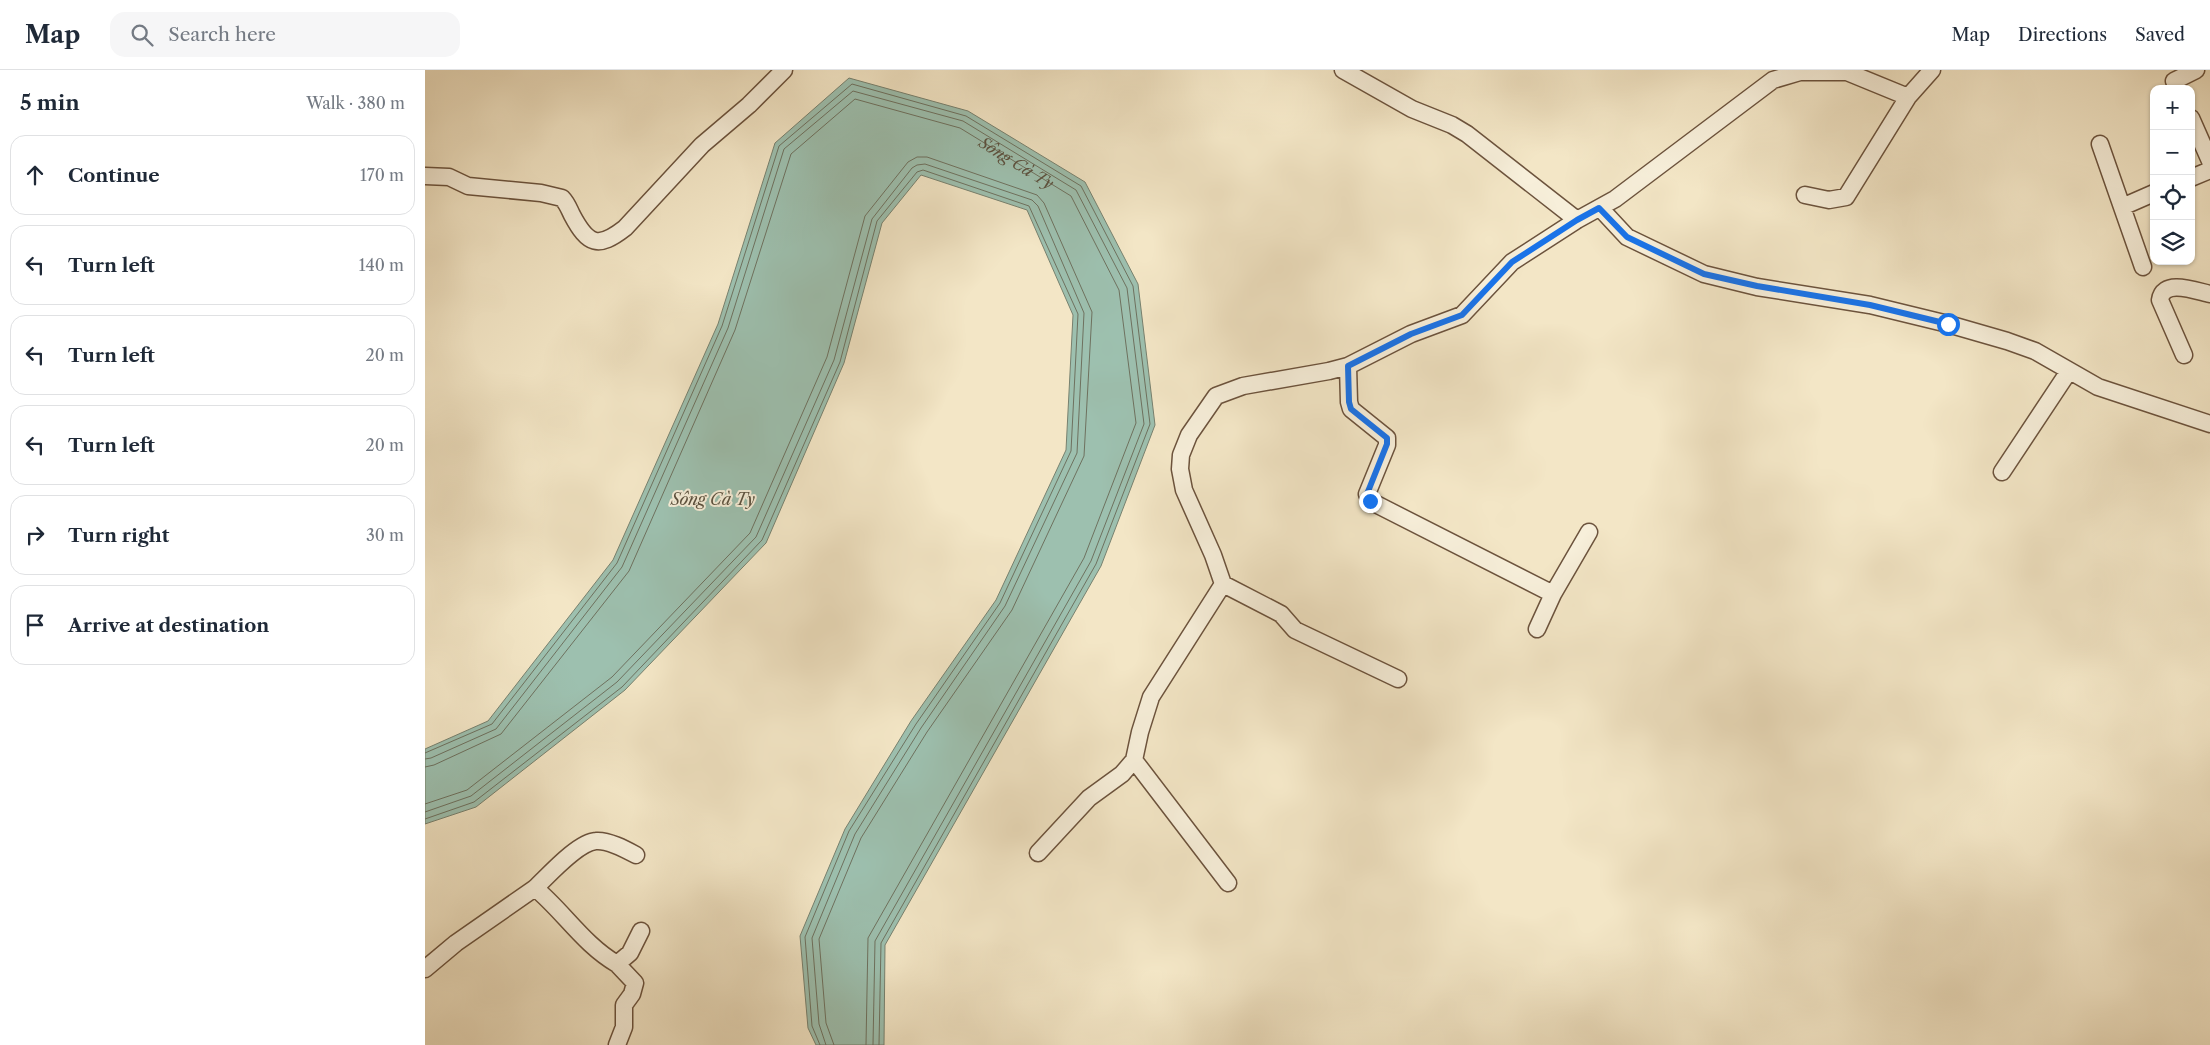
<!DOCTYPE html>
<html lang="en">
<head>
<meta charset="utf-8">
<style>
  :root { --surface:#fff; --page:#f6f6f7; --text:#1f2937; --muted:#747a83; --line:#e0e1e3 }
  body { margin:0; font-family:"Libre Caslon Text",serif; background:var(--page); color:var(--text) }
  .controls { position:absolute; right:15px; top:15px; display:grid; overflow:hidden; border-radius:10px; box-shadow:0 1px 4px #0004 }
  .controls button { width:45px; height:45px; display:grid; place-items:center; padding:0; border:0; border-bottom:1px solid var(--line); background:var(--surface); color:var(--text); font:25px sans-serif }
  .stop { position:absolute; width:15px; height:15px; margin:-11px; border:4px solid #1a73e8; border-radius:50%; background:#fff }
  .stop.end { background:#1a73e8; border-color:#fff; box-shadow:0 1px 5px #0008 }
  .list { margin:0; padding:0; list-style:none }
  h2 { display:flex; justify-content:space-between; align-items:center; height:65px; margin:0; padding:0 20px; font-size:21px }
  h2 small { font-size:16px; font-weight:400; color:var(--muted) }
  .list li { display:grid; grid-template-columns:32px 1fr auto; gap:15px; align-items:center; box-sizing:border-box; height:80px; margin:0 10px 10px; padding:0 10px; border:1px solid var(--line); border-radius:15px }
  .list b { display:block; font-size:19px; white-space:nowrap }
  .list em { font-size:16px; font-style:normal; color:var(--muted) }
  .icon { flex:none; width:28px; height:28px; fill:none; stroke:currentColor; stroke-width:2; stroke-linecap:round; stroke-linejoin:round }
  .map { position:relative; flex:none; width:1785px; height:975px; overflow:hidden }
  header { display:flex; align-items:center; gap:30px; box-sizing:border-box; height:70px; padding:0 25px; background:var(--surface); border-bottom:1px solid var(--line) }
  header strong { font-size:24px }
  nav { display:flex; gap:28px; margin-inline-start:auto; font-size:18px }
  .search { width:350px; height:45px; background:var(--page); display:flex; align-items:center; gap:12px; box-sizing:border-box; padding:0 18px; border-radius:15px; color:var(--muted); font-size:19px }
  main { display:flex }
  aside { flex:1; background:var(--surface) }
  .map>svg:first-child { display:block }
  .water { fill:#9dc0af; stroke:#77816f }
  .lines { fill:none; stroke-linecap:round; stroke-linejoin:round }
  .shore { stroke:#6e715f; stroke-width:1 }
  .minor-casing { stroke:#6c533d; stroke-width:19 }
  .minor { stroke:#f7efda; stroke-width:16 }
  .route { stroke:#1a73e8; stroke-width:6 }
  .labels { text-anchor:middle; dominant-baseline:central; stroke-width:4; stroke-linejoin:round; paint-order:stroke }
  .water-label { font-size:16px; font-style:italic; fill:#5b513f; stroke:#f7efda }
</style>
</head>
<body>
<header>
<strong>Map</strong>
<div class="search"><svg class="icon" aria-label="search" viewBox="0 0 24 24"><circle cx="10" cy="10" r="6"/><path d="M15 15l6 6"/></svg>Search here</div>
<nav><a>Map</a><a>Directions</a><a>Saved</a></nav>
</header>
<main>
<aside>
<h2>5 min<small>Walk · 380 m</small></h2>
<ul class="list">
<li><svg class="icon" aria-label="ahead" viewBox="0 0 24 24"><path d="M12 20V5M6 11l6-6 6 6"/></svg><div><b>Continue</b></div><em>170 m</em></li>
<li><svg class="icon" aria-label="left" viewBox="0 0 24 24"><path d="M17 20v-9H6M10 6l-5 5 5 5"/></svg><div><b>Turn left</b></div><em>140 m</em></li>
<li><svg class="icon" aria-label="left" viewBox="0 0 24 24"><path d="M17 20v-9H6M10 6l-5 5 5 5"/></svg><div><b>Turn left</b></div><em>20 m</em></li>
<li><svg class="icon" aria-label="left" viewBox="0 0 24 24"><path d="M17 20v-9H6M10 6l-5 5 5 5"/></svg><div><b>Turn left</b></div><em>20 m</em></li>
<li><svg class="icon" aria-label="right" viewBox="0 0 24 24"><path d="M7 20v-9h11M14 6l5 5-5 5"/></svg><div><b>Turn right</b></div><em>30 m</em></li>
<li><svg class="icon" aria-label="arrive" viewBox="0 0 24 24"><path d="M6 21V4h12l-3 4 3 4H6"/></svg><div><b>Arrive at destination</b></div></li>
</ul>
</aside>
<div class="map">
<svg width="1785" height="975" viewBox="0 0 1785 975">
  <rect width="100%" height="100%" fill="#f3e6c6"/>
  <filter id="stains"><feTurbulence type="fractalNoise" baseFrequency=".004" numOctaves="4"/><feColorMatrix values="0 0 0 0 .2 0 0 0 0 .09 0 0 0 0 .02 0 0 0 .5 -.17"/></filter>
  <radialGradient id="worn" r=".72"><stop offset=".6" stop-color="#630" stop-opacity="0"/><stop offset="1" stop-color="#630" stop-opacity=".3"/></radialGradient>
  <path class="water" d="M 424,8 L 543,41 L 660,112 L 713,214 L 730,355 L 676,496 L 460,875 L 459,975 L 391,975 L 383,958 L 375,866 L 420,759 L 486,651 L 571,530 L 641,380 L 648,245 L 602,140 L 496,105 L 457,153 L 419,293 L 341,473 L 200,620 L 51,737 L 0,754 L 0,679 L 63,651 L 188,490 L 293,254 L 350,73 Z"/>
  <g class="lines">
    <g class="shore">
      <path d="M 0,683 L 67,654 L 192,493 L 297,256 L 354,76 L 427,14 L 541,46 L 656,116 L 708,216 L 725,354 L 671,494 L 456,873 L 454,975"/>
      <path d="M 0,689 L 6,688 L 71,659 L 197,497 L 303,258 L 359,79 L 428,21 L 538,51 L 651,120 L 702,218 L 719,354 L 666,491 L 450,871 L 448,975"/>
      <path id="s1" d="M 0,697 L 9,695 L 76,664 L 204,501 L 310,260 L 366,84 L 430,29 L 535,58 L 646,126 L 694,220 L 711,353 L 659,488 L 443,868 L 441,975"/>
      <path d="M 0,734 L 42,720 L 187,607 L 325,463 L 402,287 L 440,146 L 483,92 L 492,87 L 502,87 L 612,125 L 619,133 L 667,242 L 659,386 L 587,540 L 502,662 L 436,768 L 394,869 L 401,953 L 409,975"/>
      <path d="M 0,742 L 46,726 L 192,612 L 331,467 L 409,290 L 447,149 L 487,98 L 492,95 L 500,94 L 607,130 L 613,136 L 659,243 L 652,383 L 580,536 L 496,658 L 430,764 L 387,868 L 394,954 L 401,975"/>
      <path d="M 0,749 L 49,732 L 197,617 L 337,470 L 415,292 L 452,151 L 492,102 L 498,100 L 604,136 L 653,244 L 646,381 L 575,533 L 491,654 L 424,761 L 380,867 L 387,956 L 395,975"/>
    </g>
    <defs>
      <path id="minor" d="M 918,0 L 987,39 L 1027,55 L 1042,64 L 1152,150
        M 1749,11 L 1771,0
        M 1766,48 L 1785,91
        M 1675,74 L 1697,137 L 1729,123
        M 0,106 L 24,107 L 43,116 L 116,123 L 137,128 C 142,133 144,139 147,145 C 163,175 173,179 200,158 L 277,75 L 324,35 L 359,0
        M 1766,108 L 1785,100
        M 1380,125 L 1404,130 L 1421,127 L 1483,27
        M 1697,137 L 1718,197
        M 1175,138 L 1202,167 L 1279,204 L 1332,217 L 1445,235 L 1523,254 L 1582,271 L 1610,281 L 1673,317 L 1785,354
        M 1759,285 L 1735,230 C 1738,208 1771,221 1785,224
        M 923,296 L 924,332 L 926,339 L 962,368 L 962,375 L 942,424 L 945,431 L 1128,524 L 1164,462
        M 1577,402 L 1644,301
        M 798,514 L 856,544 L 870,560 L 973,609
        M 1112,559 L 1128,524
        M 709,690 L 803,813
        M 613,783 L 664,728 L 697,704 L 709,690 L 715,662 L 726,627 L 798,514 L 788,485 L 759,420 L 755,399 L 756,385 L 764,365 L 791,326 L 818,316 L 904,301 L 923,296 L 986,264 L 1037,245 L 1087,192 L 1152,150 L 1190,129 L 1348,10 L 1375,2 L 1422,2 L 1483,27 L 1507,0
        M 110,818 C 123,806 153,772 171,771 C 183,770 200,779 211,785
        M 0,899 L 31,873 L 110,818 C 138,841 159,875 192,894 L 205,883 L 216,861
        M 192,975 L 199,957 L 199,935 L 207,924 L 210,913 L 192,894"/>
    </defs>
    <use href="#minor" class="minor-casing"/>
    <use href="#minor" class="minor"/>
  </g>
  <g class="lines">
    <path class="route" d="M 945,431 L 942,424 L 962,374 L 962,368 L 926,339 L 924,332 L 923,296 L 986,264 L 1037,245 L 1087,192 L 1152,150 L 1174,138 L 1202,167 L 1279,204 L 1332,216 L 1445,235 L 1523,254"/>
  </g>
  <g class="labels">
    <g class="water-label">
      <text stroke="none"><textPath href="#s1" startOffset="998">Sông Cà Ty</textPath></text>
      <text x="288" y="429">Sông Cà Ty</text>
    </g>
  </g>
  <rect width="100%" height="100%" filter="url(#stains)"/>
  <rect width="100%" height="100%" fill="url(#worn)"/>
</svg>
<div class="controls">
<button>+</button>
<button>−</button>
<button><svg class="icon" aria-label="locate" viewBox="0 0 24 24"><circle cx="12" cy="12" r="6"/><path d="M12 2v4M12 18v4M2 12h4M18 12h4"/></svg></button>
<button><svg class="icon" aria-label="layers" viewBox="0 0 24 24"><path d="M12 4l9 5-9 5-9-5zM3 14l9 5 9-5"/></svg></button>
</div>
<div class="stop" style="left:1523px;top:254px"></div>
<div class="stop end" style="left:945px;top:431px"></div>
</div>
</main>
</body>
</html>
